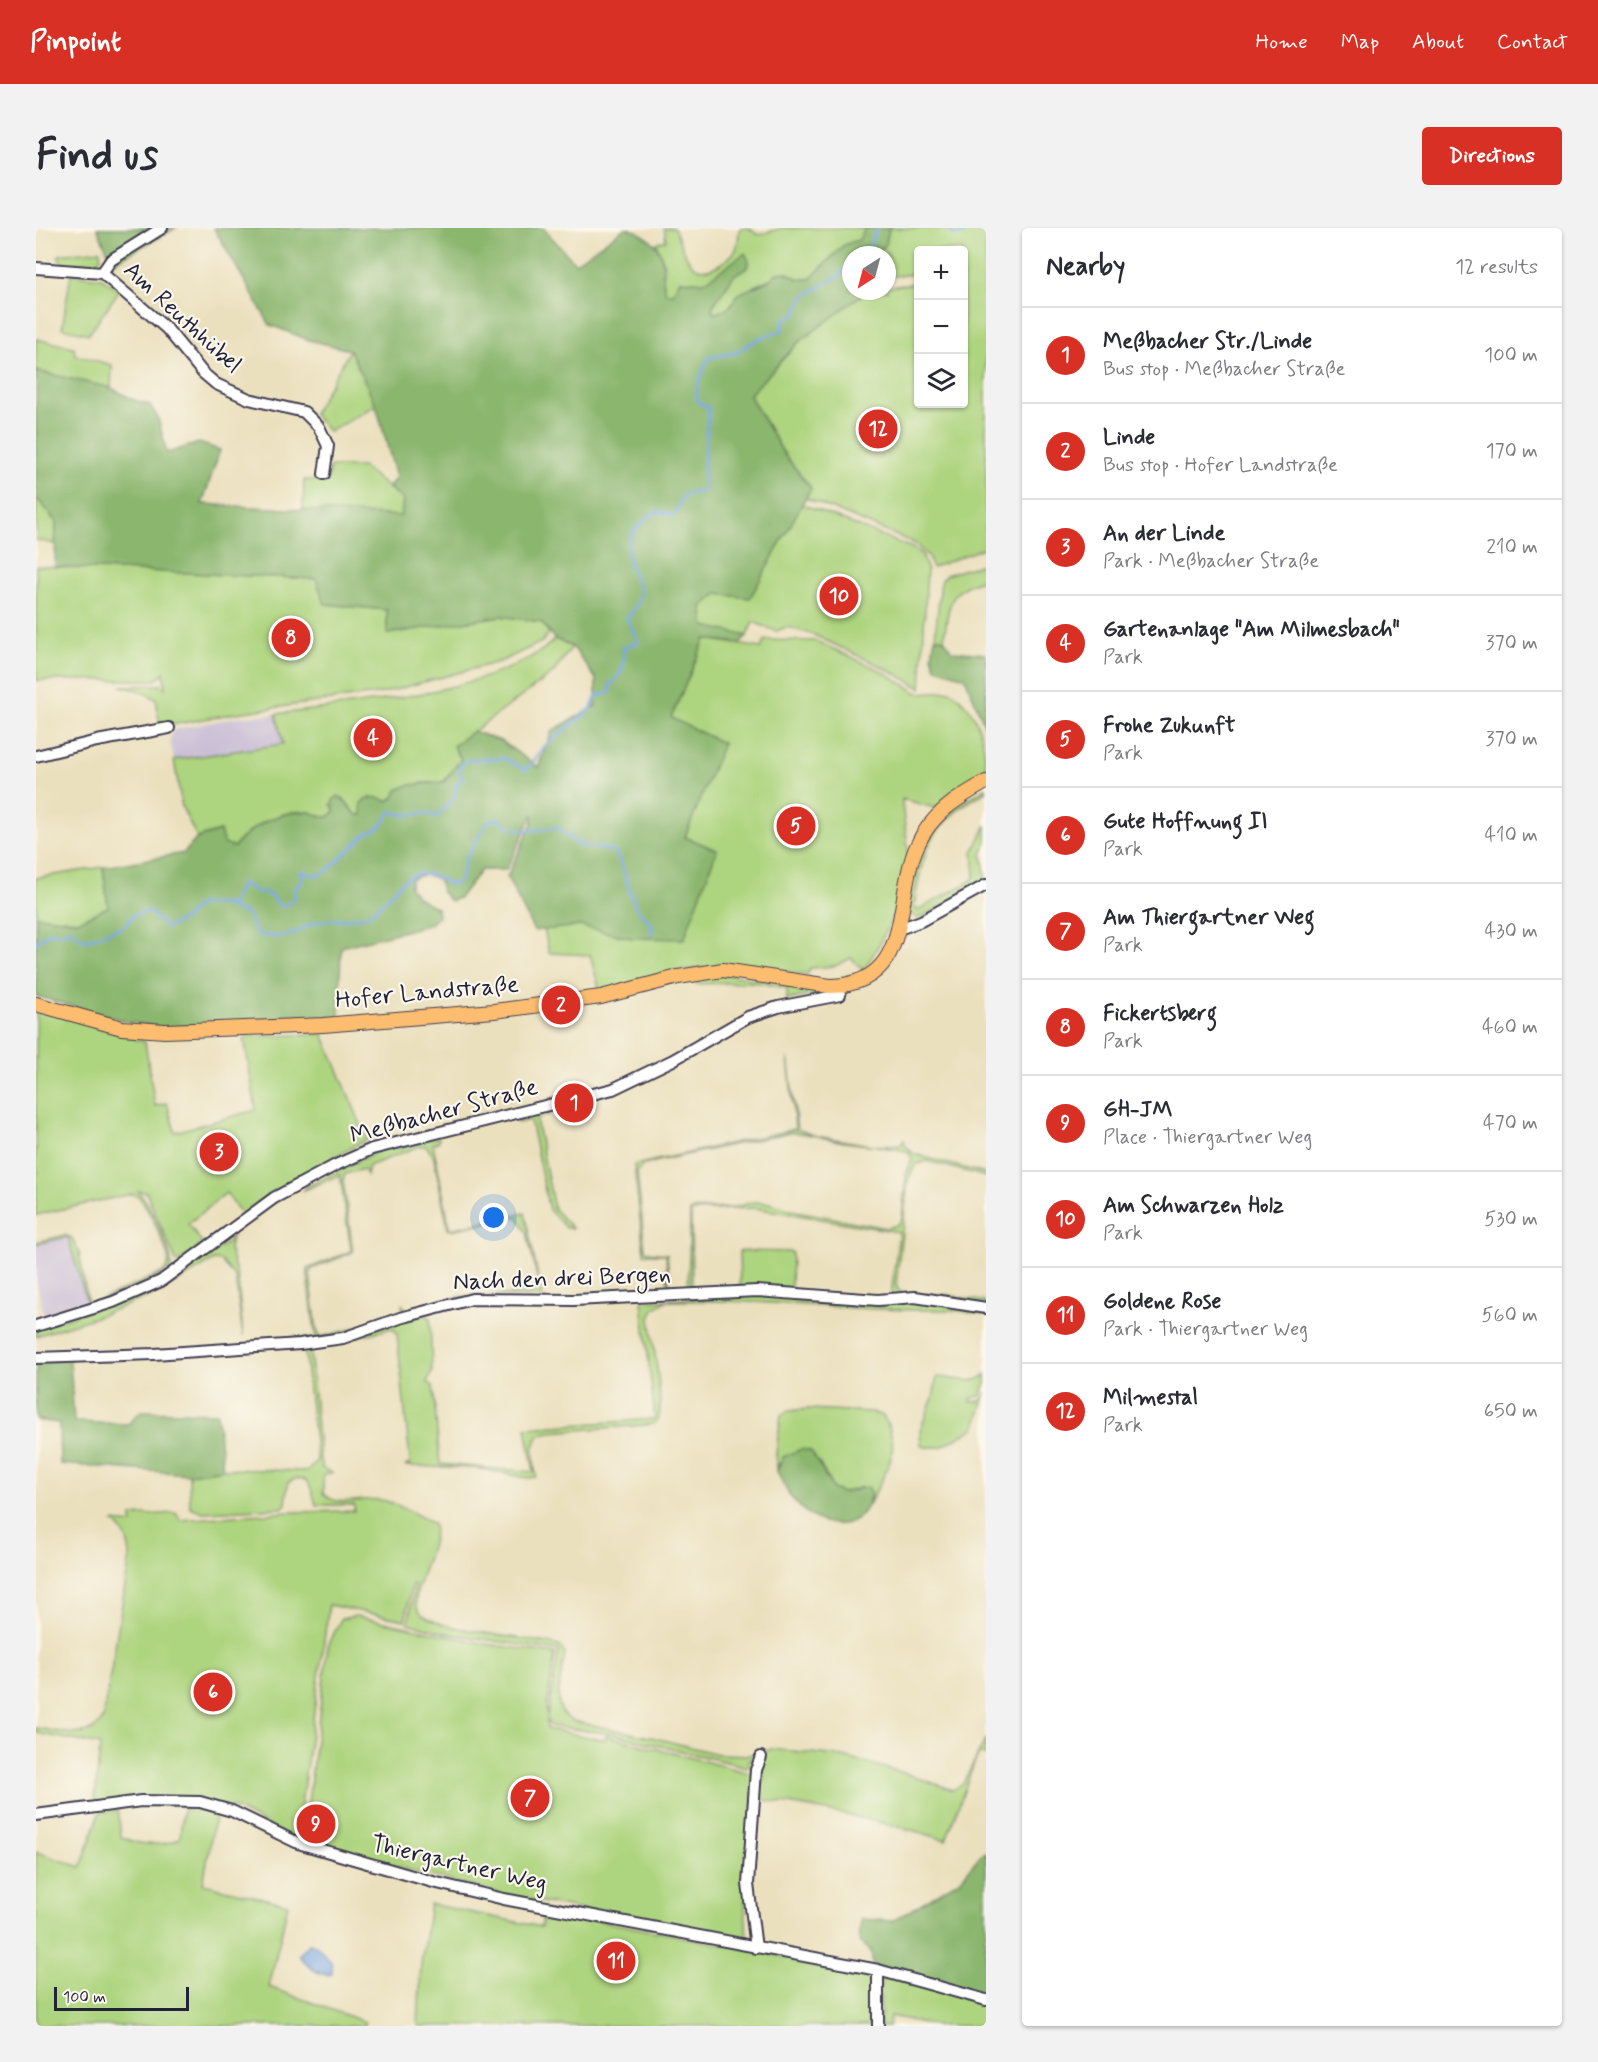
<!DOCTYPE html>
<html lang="en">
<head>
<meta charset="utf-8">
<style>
  :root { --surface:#fff; --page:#f2f2f3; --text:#2b2b33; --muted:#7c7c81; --line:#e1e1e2; --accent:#d93025 }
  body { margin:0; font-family:Mynerve,sans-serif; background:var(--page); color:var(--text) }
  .controls { position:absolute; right:18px; top:18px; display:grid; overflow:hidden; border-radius:6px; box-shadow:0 2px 4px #0004 }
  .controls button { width:54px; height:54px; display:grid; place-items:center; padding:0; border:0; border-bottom:2px solid var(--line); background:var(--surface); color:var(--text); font:30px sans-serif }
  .compass { position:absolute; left:806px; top:18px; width:54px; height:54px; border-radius:50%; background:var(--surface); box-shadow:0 2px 4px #0004; rotate:216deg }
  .scale { position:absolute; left:18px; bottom:15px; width:135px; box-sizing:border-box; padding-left:6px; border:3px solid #22223b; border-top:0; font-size:16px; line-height:21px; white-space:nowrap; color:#22223b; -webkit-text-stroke:4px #fbf7ec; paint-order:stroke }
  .you { position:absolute; left:458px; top:990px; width:21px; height:21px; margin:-15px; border:4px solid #fff; border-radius:50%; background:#1a73e8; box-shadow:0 0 0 9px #1a73e833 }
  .badge { display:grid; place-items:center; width:39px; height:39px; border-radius:50%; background:var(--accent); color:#fff; font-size:20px; font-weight:700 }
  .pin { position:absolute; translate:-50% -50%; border:3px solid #fff; box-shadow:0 2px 6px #0006 }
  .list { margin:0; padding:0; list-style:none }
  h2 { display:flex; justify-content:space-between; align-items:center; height:78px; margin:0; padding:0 24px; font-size:26px }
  h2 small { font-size:20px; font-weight:400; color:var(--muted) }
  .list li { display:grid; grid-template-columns:39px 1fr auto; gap:18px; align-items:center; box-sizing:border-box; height:96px; padding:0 24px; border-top:2px solid var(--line) }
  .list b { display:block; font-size:22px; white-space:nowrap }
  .list p { margin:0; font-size:20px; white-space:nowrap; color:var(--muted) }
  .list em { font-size:20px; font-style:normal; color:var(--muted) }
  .icon { flex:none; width:33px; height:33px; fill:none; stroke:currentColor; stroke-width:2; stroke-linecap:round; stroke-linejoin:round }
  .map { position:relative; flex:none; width:950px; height:1798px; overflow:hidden; border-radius:6px }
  header { display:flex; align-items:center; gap:36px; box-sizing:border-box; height:84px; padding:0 30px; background:var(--accent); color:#fff }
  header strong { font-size:28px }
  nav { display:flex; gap:33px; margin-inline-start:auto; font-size:21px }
  .intro { display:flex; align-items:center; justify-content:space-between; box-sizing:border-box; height:144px; padding:0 36px }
  h1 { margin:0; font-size:42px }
  .button { padding:15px 27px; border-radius:6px; background:var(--accent); color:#fff; font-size:21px; font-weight:700 }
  main { display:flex; gap:36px; padding:0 36px }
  aside { flex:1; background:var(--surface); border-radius:6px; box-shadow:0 2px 4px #0004 }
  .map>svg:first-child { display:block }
  .industrial { fill:#cbbfd5 }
  .green { fill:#add47e; stroke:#687b5c; stroke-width:1.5 }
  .forest { fill:#8ab66d; stroke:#566c54; stroke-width:1.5 }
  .water { fill:#77a5e0; stroke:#4c648e; stroke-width:1.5 }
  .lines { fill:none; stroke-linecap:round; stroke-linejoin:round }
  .stream { stroke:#77a5e0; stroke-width:3 }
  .minor-casing { stroke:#403e4f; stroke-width:14 }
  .major-casing { stroke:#403e4f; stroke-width:16 }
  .minor { stroke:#fff; stroke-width:10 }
  .major { stroke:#fcbd6f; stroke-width:14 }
  .labels { text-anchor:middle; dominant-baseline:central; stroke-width:4.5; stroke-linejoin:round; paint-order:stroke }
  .street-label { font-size:24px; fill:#22223b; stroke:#fbf7ec }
</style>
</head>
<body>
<header>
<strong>Pinpoint</strong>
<nav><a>Home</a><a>Map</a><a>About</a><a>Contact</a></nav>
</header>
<div class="intro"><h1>Find us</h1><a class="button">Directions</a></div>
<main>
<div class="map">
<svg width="950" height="1798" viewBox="0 0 950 1798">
  <rect width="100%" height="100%" fill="#fbf7ec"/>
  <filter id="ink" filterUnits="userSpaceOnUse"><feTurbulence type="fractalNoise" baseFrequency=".0167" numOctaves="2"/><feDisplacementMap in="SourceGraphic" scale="12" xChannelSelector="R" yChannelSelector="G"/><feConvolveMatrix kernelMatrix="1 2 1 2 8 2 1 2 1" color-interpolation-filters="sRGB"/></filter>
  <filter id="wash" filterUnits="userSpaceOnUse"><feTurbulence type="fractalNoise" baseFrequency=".008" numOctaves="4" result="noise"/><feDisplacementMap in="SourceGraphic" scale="24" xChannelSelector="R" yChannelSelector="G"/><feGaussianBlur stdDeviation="1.35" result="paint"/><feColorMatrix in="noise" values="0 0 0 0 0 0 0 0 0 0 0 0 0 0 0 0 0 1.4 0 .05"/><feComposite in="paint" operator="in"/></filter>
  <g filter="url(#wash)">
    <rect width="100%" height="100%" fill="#ebe0be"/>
    <path class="industrial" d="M 240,486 L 247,516 L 138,532 L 134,512 L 137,502 L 202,489 Z
      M 32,1008 L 51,1076 L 8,1088 L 0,1052 L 0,1016 Z"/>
    <path class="green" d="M 628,0 L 638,0 C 646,16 651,48 676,40 C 684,37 695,29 699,23 C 704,16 701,7 704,0 L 713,0 L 722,7 L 746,0 L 829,0 L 830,3 L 823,12 L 808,17 L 774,51 L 762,51 L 750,44 L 718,58 L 687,85 L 677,85 L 676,79 L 698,47 L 686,42 L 668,54 L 644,52 L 637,65 L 629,65 L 626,56 L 629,38 L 620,15 L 630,12 Z
      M 853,0 L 904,0 L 916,3 L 914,0 L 950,0 L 950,319 L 896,340 L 893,329 L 878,315 L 770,270 L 775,260 L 748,226 L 713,167 L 762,115 L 831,63 L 851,63 L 851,59 L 882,55 L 882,176 L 927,176 L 927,22 L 882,22 L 882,46 L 858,48 L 851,46 L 851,27 L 840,27 L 850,16 Z
      M 64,22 L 65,30 L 60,34 L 29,36 L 23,31 L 23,27 Z
      M 35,46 L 66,50 L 83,63 L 53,106 L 26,100 Z
      M 0,111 L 38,119 L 39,127 L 76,137 L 75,160 L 0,143 Z
      M 314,122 L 340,177 L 293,204 L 277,186 Z
      M 294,239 L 327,239 L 367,272 L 365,289 L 267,282 L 268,252 L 292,253 Z
      M 0,269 L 20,294 L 19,316 L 0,312 Z
      M 766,276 L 876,320 L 886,326 L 891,341 L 885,460 L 851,441 L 778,407 L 752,399 L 740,403 L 717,394 L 711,408 L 668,398 L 666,379 L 681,366 L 714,370 Z
      M 950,335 L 950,351 C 912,360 913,376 908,411 L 899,409 L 905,353 L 910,347 Z
      M 0,338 L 281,351 L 290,376 L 351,382 L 351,405 L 465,388 L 505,394 L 513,405 L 506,414 L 466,433 L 347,465 L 200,485 L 124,499 L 120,471 L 105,463 L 85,458 L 125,457 L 129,460 L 128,444 L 120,452 L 0,452 Z
      M 519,411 L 536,419 L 517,445 L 418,518 L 426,531 L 407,554 L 386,555 L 351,573 L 325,575 L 327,587 L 321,587 L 307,570 L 295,576 L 298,582 L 295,588 C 285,591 282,586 273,584 C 246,580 213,599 198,619 L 188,616 L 183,603 L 161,610 L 146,579 L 138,532 L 247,516 L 240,486 C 312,478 468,463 519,411 Z
      M 669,411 L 725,420 L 729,412 L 780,413 L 848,444 L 882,465 L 915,463 C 944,483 950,516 950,550 L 899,580 L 866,571 C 866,589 872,608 872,626 C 870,666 850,710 827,742 L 815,730 L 799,738 L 774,740 L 772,746 C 691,738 642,732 565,767 L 554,727 L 513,725 L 508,701 L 545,698 L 595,710 L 648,710 L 653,690 L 649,609 L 686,515 L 635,490 Z
      M 950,560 L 950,564 C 896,592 886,623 878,680 L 882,682 L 935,653 L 939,648 L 937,624 L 950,597 L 950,617 L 946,626 L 950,653 L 882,691 L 872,685 C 885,616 887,597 950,560 Z
      M 67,639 L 72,679 L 42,693 L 0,688 L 0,650 Z
      M 694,747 L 797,763 L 751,772 L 751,760 L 717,754 L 661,756 L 657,750 Z
      M 0,783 L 19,785 L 109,814 L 119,878 L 131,875 L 139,904 L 220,882 L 208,809 L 287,806 L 331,911 L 235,965 L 206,987 L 190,965 L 152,996 L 167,1016 L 141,1035 L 110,964 L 102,963 C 113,975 138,1025 135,1041 L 113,1054 L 52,1078 L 32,1009 L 0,1016 L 0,1014 L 29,1007 L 36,1010 L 43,1025 L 52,1075 L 55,1076 L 126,1045 C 127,1044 132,1039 132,1037 C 136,1027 110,976 102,968 L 95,966 L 0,987 L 0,946 L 3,945 L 0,937 Z
      M 752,829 L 761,901 C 790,913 832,920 864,917 L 868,912 L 869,917 L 878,926 L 950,946 L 950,949 L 891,933 L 879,937 L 872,952 L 860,1057 L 863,1063 L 870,1066 L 912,1067 L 950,1074 L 950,1077 L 855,1068 L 863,1004 L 719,980 L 655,983 L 656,1063 L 652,1063 L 654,984 L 656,982 L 695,980 L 718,974 L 734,975 L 755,982 L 851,1000 L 861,997 L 866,991 L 870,947 L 876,930 L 871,923 L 763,905 L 751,905 L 622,933 L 607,937 L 601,944 L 609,1021 L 613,1024 L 631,1026 L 634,1062 L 632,1065 L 630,1026 L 608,1026 L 598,937 L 759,901 Z
      M 510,884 L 513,887 L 500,891 L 518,981 L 536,1000 L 530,1000 L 513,982 L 494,892 L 481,895 L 482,892 Z
      M 403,909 L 403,913 L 397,916 L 414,1001 L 489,985 L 506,1069 L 435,1068 L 397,1076 L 359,1089 L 367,1083 L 366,1076 L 371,1083 L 426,1068 L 494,1066 L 501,1062 L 503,1057 L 491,1005 L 482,989 L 414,1002 L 412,1001 L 398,929 L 390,918 L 383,918 L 333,938 L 331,947 L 328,941 L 309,946 L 307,952 L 317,1024 L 276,1041 L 274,1045 L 281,1103 L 285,1109 L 353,1091 C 314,1109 272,1113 230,1115 L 257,1110 L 280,1111 L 271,1041 L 315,1023 L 304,947 L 268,962 L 270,959 L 350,919 L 365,920 L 374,915 Z
      M 197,1005 L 193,1020 L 202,1051 L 207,1108 L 199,1049 L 185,1033 L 178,1032 L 124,1064 L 57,1090 L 0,1108 L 0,1101 L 118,1058 L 184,1020 L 193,1013 Z
      M 703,1023 L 756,1024 L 755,1060 L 704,1061 Z
      M 743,1066 L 758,1072 L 834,1075 L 844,1078 L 868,1072 L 950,1082 L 950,1087 C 913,1079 878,1083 841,1081 C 771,1078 701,1071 630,1073 L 618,1081 L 614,1090 C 616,1107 629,1181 622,1192 C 620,1197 614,1196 610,1197 L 513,1204 L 502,1208 L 497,1221 L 500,1249 L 492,1250 L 438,1240 L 369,1238 L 374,1236 L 374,1232 L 361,1106 L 357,1100 L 274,1120 L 284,1232 L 286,1240 L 296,1245 L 287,1247 L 287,1265 C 303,1283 330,1266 350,1273 C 366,1279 383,1287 397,1296 C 402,1317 379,1352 380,1376 C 381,1405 502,1408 525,1419 L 529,1426 C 526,1447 512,1483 537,1493 L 619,1510 L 682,1526 L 714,1527 L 736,1521 L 803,1528 L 865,1544 L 917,1562 L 927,1555 L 950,1511 L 950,1527 L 943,1526 L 938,1536 L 910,1612 C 848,1593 786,1581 722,1571 L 728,1548 L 724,1545 L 724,1527 L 713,1532 L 715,1540 L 707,1538 L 576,1506 L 515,1498 L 511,1491 L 511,1501 L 568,1512 L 570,1508 L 718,1546 L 709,1677 L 711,1713 L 468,1667 L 267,1614 L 292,1418 L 305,1391 L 320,1388 L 450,1416 L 519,1426 L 510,1481 L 511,1488 L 523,1423 L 410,1405 L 372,1395 L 379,1357 L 376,1356 L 369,1392 L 293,1377 L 260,1612 L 198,1580 L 62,1574 L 59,1570 L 64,1517 L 0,1505 L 0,1500 C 23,1503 53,1515 67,1491 L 94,1328 C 93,1314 89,1302 77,1294 L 96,1296 L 96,1288 L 140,1285 L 145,1292 L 255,1284 L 318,1283 L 318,1277 L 280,1277 C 275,1259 273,1243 252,1254 L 250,1276 L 246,1280 L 167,1284 L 154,1279 L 153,1246 L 187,1241 L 272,1243 L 281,1232 L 268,1118 L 389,1087 L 394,1090 L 396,1143 L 391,1154 L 397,1158 L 404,1236 L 498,1244 L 490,1200 L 619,1191 L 606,1073 Z
      M 950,1146 L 950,1156 L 944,1168 L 936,1170 L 935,1174 L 945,1173 L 950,1164 L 939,1200 L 905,1219 L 889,1219 L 885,1216 L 884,1202 L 897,1170 L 901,1149 C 916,1149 939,1159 950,1146 Z
      M 772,1181 L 835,1184 L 847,1188 C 869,1222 848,1245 833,1277 L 835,1265 L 825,1259 L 806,1265 L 797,1261 L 783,1234 L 743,1235 L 741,1243 L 740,1225 L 745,1187 L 752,1183 Z
      M 147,1581 L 180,1583 L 167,1656 L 252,1676 L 233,1759 L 329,1794 L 329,1798 L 0,1798 L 0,1624 L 45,1639 L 64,1584 L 82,1582 L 85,1609 C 102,1617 128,1620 144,1610 Z
      M 394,1676 L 505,1699 L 508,1682 L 833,1745 L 838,1753 L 840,1798 L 382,1798 L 385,1737 Z
      M 847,1747 L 950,1775 L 950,1798 L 902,1798 L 854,1788 L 853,1798 L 844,1798 L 845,1749 Z"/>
    <path class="forest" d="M 61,0 L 140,0 L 77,35 Z
      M 178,0 L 507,0 L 539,35 L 589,0 C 596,0 600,3 607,7 C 637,26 621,39 630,65 L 637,65 L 644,52 L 668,54 L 709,25 L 713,33 L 711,40 L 698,47 L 676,79 L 677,85 C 690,84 696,79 700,67 L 732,53 L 741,45 L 750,44 L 762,51 L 774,51 L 808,17 L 823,12 L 829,0 L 853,0 L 850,16 L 840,27 L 815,27 L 815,63 L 831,63 L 762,115 L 713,167 L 748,226 L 775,260 L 714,370 L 681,366 L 666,379 L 669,398 L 711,408 L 704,415 L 669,411 L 635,490 L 687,515 L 649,609 L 681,622 L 648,711 L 595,710 L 544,698 L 498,703 L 471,649 L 497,593 L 497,586 L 470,642 L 445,642 L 423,670 L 414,673 L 405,663 L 403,652 C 393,647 385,645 375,651 L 374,660 L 383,670 L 401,680 L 402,689 L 392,697 L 305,719 L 303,788 L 300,791 L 130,800 L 96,795 L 0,768 L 0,688 L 42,693 L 72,679 L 67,639 L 148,625 L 161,610 L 184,603 L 188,616 L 198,619 C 213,599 246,581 273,584 C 282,586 285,591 295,588 L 298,583 L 297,572 L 303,568 L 321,587 L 326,587 L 325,575 C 334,568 341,568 351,573 L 357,571 L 361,562 L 372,557 L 408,554 L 425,531 L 417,518 L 437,503 L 465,513 L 502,539 L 516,503 L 560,478 L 560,451 L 537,419 L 519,411 L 505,394 L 465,388 L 351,406 L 351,382 L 289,376 L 280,351 L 19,339 L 20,294 L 0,269 L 0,143 L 75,160 L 98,172 L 114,177 L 122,190 L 131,225 L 163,215 L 184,222 L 166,276 L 365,288 L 367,272 L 353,259 L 360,249 L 340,177 L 314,122 L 273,112 L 234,97 Z
      M 899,409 L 908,411 L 916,423 L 950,426 L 950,501 L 929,449 L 900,440 L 896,428 Z
      M 34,1132 L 38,1194 L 92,1196 L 105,1183 L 181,1185 L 187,1241 L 153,1246 L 24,1236 L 23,1195 L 0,1192 L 0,1133 Z
      M 765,1221 L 775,1223 L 797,1261 L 806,1265 L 831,1259 L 835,1265 C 828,1304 789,1304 764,1279 C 753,1269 747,1256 741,1243 L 747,1229 Z
      M 950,1624 L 950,1770 L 837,1738 L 835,1723 L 823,1713 L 825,1691 L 857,1693 L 925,1651 L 945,1626 Z"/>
    <path class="water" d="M 272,1716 L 280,1717 L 296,1735 L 296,1746 C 285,1750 269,1737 263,1727 Z"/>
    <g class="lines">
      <path class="stream" d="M 909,0 L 918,7 L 927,6 L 933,0
        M 945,0 L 950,7
        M 830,27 L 841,0
        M 190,678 L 211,686 L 220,705 C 228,708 239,709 247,708 C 256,708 270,697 281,694 C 295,691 326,692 336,684 C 365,661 373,628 415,657 L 424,653 L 430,630 L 452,593 L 463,591 C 480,607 499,603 521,599 L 543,617 L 578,623 C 592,644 591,665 602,682 C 608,691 619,692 615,706
        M 0,715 L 13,704 L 26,706 L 34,701 C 38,703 42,709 46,711 C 53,714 76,701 86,700 L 98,687 L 113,683 L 131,700 L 150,690 L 162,677 L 196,676 L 206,655 L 220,664 L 233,666 L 243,677 L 249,678 L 259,671 L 258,660 L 266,655 L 265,643 L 280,648 L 291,643 L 330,606 L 343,600 L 355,584 L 368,587 L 392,585 L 400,589 L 420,568 L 419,557 L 427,552 L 423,544 L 426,535 C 439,529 453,533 467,530 L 490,542 L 511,516 L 555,481 L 561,467 L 574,465 L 574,457 C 585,448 590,435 587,420 L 602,414 L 591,390 C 598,381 603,377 604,366 C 605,360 600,354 598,349 C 585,316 593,300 622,283 L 638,288 L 648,266 L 665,264 L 668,261 C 667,234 670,207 673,180 L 662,174 C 657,158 668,145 672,130 L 699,125 L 722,111 L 746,102 L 748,91 L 759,87 L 767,69 L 804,47 L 808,42 L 815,41"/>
    </g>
  </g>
  <g filter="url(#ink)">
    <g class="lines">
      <defs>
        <path id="minor" d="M 0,40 L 66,45 L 131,101 L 167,145 L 180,156 L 213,171 L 268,184 L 283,199 L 292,218 L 288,246
          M 66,45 L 75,32 L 126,0
          M 0,528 L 61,513 L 133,500
          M 863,701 L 885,693 L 950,657
          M 0,1098 L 77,1074 L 125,1053 L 238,970 L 300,937 L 336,921 L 577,861 L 637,832 L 712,789 L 742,779 L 804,767 L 806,757
          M 0,1130 L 118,1126 L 264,1116 L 307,1110 L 364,1090 L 436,1071 L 538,1072 L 721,1063 L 842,1072 L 879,1069 L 950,1080
          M 0,1587 L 105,1573 L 164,1574 L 196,1583 L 262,1615 L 397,1654 L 468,1671 L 842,1742 L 950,1772
          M 720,1720 L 712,1656 L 720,1542 L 725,1529
          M 842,1742 L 842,1798"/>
        <path id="major" d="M 0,776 L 86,800 L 129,803 L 287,797 L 458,783 L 565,769 L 642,749 L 687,742 L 794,758 C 879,756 857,671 881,618 C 895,586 921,570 950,554"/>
      </defs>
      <use href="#minor" class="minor-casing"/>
      <use href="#major" class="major-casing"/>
      <use href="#minor" class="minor"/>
      <use href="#major" class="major"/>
    </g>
  </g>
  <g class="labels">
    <g class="street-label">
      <text transform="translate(146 90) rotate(43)">Am Reuthhübel</text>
      <text transform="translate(391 765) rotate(-5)">Hofer Landstraße</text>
      <text transform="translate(408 884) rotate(-15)">Meßbacher Straße</text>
      <text transform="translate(526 1051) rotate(-2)">Nach den drei Bergen</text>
      <text transform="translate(423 1636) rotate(13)">Thiergartner Weg</text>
    </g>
  </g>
</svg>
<div class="controls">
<button>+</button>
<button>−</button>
<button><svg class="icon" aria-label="layers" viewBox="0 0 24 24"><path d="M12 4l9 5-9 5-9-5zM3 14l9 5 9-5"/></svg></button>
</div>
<svg class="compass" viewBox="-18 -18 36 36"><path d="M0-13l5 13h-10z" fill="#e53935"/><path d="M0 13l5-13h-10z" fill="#7c7c81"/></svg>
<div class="scale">100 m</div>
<div class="you"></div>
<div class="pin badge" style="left:538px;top:875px">1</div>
<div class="pin badge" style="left:525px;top:777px">2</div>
<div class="pin badge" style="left:183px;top:924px">3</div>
<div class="pin badge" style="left:337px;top:510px">4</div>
<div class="pin badge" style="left:760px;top:598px">5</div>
<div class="pin badge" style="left:177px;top:1464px">6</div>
<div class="pin badge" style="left:494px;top:1570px">7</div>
<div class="pin badge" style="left:255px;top:410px">8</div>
<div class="pin badge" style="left:280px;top:1596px">9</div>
<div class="pin badge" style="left:803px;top:368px">10</div>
<div class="pin badge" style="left:580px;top:1733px">11</div>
<div class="pin badge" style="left:842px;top:201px">12</div>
</div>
<aside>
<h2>Nearby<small>12 results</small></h2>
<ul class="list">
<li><span class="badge">1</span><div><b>Meßbacher Str./Linde</b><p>Bus stop · Meßbacher Straße</p></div><em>100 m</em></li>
<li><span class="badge">2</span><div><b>Linde</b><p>Bus stop · Hofer Landstraße</p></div><em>170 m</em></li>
<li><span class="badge">3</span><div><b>An der Linde</b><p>Park · Meßbacher Straße</p></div><em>210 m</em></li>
<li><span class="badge">4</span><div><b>Gartenanlage &quot;Am Milmesbach&quot;</b><p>Park</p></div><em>370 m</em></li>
<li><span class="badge">5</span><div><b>Frohe Zukunft</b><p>Park</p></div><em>370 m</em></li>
<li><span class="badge">6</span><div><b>Gute Hoffnung II</b><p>Park</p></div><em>410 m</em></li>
<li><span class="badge">7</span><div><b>Am Thiergartner Weg</b><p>Park</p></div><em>430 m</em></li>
<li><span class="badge">8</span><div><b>Fickertsberg</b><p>Park</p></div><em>460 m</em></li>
<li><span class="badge">9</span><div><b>GH-JM</b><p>Place · Thiergartner Weg</p></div><em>470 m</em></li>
<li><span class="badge">10</span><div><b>Am Schwarzen Holz</b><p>Park</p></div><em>530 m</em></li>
<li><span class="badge">11</span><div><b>Goldene Rose</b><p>Park · Thiergartner Weg</p></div><em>560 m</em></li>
<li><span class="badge">12</span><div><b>Milmestal</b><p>Park</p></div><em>650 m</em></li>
</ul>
</aside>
</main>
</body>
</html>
